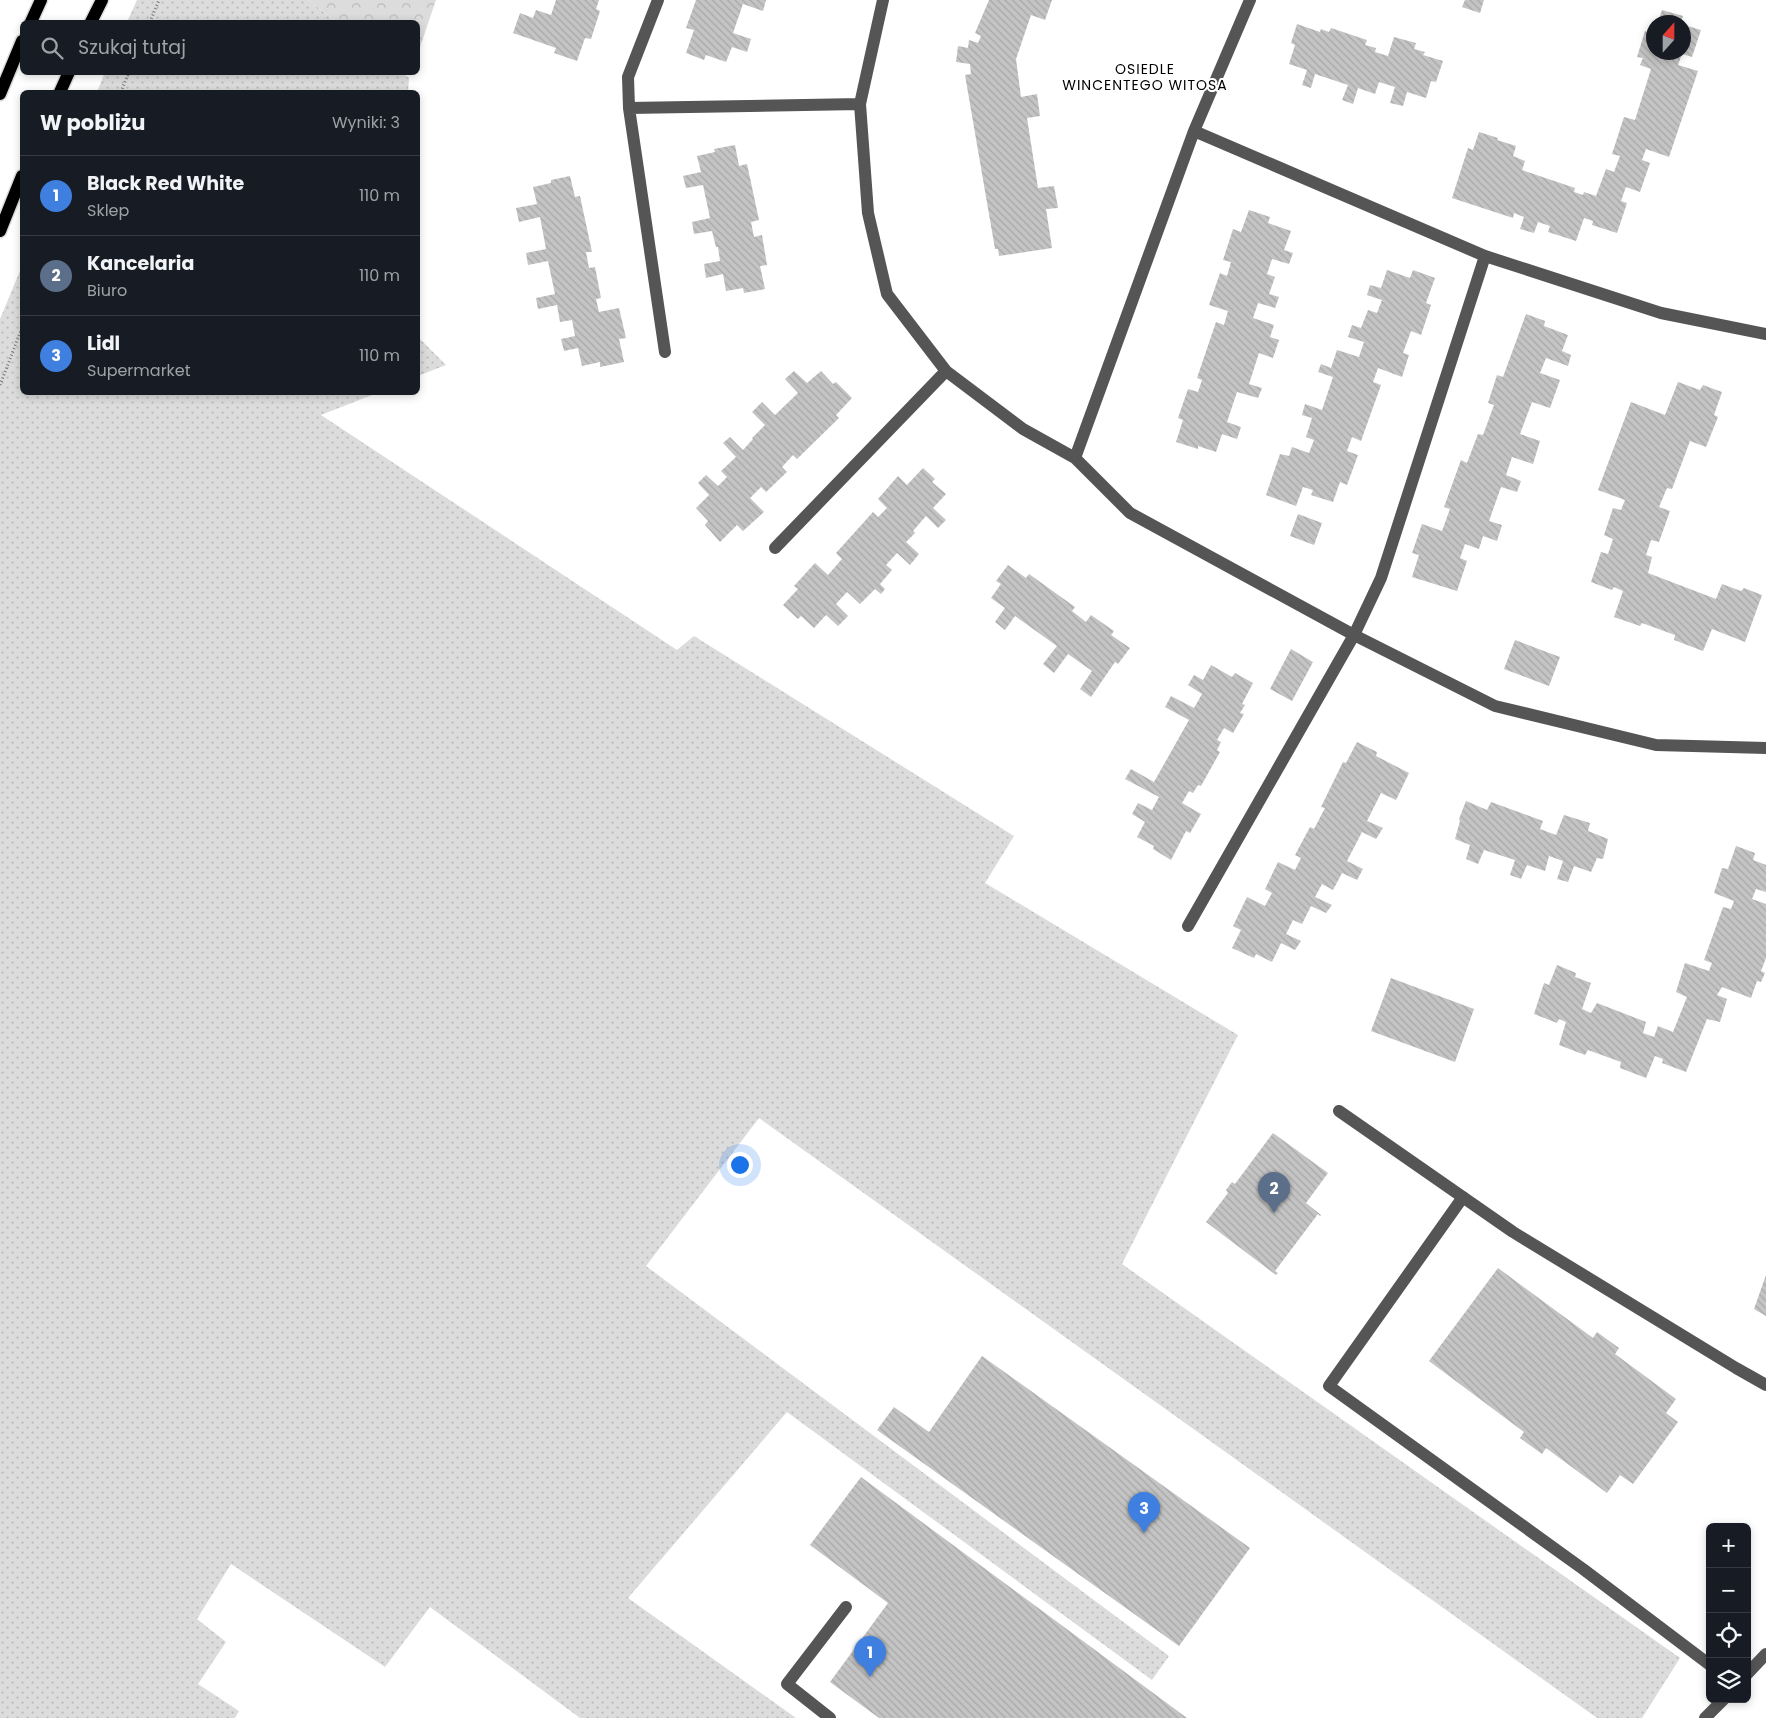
<!DOCTYPE html>
<html lang="pl">
<head>
<meta charset="utf-8">
<style>
  :root { --surface:#171b24; --page:#20242c; --text:#f1f3f6; --muted:#9ea1a6; --line:#363941; --accent:#b45309 }
  body { margin:0; font-family:Poppins,sans-serif; background:var(--page); color:var(--text) }
  .controls { position:absolute; right:15px; bottom:15px; display:grid; overflow:hidden; border-radius:8px; box-shadow:0 2px 8px #0003 }
  .controls button { width:45px; height:45px; display:grid; place-items:center; padding:0; border:0; border-bottom:1px solid var(--line); background:var(--surface); color:var(--text); font:25px sans-serif }
  .compass { position:absolute; left:1646px; top:15px; width:45px; height:45px; border-radius:50%; background:var(--surface); box-shadow:0 2px 8px #0003; rotate:21deg }
  .you { position:absolute; left:739px; top:1164px; width:18px; height:18px; margin:-12px; border:4px solid #fff; border-radius:50%; background:#1a73e8; box-shadow:0 0 0 8px #1a73e833 }
  .badge { display:grid; place-items:center; width:32px; height:32px; border-radius:50%; background:var(--accent); color:#fff; font-size:16px; font-weight:700 }
  .pin { position:absolute; translate:-50% -41px; filter:drop-shadow(0 1px 2px #0008) }
  .pin::after { content:''; position:absolute; top:26px; width:18px; height:15px; background:inherit; clip-path:polygon(0 0,100% 0,50% 100%) }
  .list { margin:0; padding:0; list-style:none }
  h2 { display:flex; justify-content:space-between; align-items:center; height:65px; margin:0; padding:0 20px; font-size:21px }
  h2 small { font-size:16px; font-weight:400; color:var(--muted) }
  .list li { display:grid; grid-template-columns:32px 1fr auto; gap:15px; align-items:center; box-sizing:border-box; height:80px; padding:0 20px; border-top:1px solid var(--line) }
  .list b { display:block; font-size:19px; white-space:nowrap }
  .list p { margin:0; font-size:16px; white-space:nowrap; color:var(--muted) }
  .list em { font-size:16px; font-style:normal; color:var(--muted) }
  .icon { flex:none; width:28px; height:28px; fill:none; stroke:currentColor; stroke-width:2; stroke-linecap:round; stroke-linejoin:round }
  .map { position:relative; flex:none; width:1766px; height:1718px; overflow:hidden }
  .search { position:absolute; background:var(--surface); box-shadow:0 2px 8px #0003; left:20px; top:20px; width:400px; height:55px; display:flex; align-items:center; gap:12px; box-sizing:border-box; padding:0 18px; border-radius:8px; color:var(--muted); font-size:19px }
  .panel { position:absolute; background:var(--surface); box-shadow:0 2px 8px #0003; left:20px; top:90px; width:400px; height:305px; border-radius:8px }
  .map>svg:first-child { display:block }
  .grass { fill:url(#grass-dots) }
  .forest { fill:url(#forest-crowns) }
  .building { fill:url(#building-back-hatch) }
  .lines { fill:none; stroke-linecap:round; stroke-linejoin:round }
  .major-casing { stroke:#dbdbdb; stroke-width:15 }
  .path { stroke:#777; stroke-width:3; stroke-dasharray:1 2.5; stroke-linecap:butt }
  .minor { stroke:#555; stroke-width:12 }
  .major { stroke:#000; stroke-width:12 }
  .labels { text-anchor:middle; dominant-baseline:central; stroke-width:4; stroke-linejoin:round; paint-order:stroke }
  .neighbourhood-label { font-size:14px; letter-spacing:1px; fill:#000; stroke:#fff }
</style>
</head>
<body>
<div class="map">
<svg width="1766" height="1718" viewBox="0 0 1766 1718">
  <defs>
    <pattern id="grass-dots" width="8" height="8" patternUnits="userSpaceOnUse" patternTransform="scale(1.25)"><rect width="8" height="8" fill="#dcdcdc"/><path d="M2 2h.1M6 6h.1" fill="none" stroke="#bbb" stroke-width="1.8" stroke-linecap="round"/></pattern>
    <pattern id="forest-crowns" width="20" height="18" patternUnits="userSpaceOnUse" patternTransform="scale(1.25)"><rect width="20" height="18" fill="#dcdcdc"/><path d="M2 6a3 3 0 1 1 6 0M12 15a3 3 0 1 1 6 0" fill="none" stroke="#bbb"/></pattern>
    <pattern id="building-back-hatch" width="6" height="6" patternUnits="userSpaceOnUse" patternTransform="scale(1.25)"><rect width="6" height="6" fill="#c4c4c4"/><path d="M-1 5l2 2M0 0l6 6M5-1l2 2" fill="none" stroke="#a7a7a7"/></pattern>
  </defs>
  <rect width="100%" height="100%" fill="#fff"/>
  <path class="grass" d="M 137,0 L 308,0 L 337,22 L 127,22 Z
    M 105,72 L 401,72 L 409,78 L 408,92 L 97,92 Z
    M 22,266 L 22,392 L 377,393 L 321,415 L 677,650 L 694,636 L 1014,836 L 985,883 L 1238,1035 L 1122,1264 L 1680,1658 L 1642,1718 L 1597,1718 L 759,1118 L 646,1266 L 1169,1656 L 1152,1680 L 787,1412 L 628,1598 L 796,1718 L 580,1718 L 430,1607 L 385,1667 L 231,1564 L 197,1619 L 226,1642 L 198,1684 L 239,1711 L 235,1718 L 0,1718 L 0,319 Z
    M 418,337 L 446,365 L 418,376 Z"/>
  <path class="forest" d="M 308,0 L 436,0 L 418,53 L 418,22 L 337,22 Z"/>
  <path class="building" d="M 556,0 L 599,0 L 596,9 L 600,11 L 591,39 L 585,38 L 577,61 L 554,53 L 556,48 L 513,33 L 520,13 L 533,18 L 536,10 L 551,15 Z
    M 696,0 L 766,0 L 763,11 L 743,4 L 733,33 L 751,39 L 747,52 L 732,47 L 726,62 L 706,55 L 704,60 L 686,53 L 694,30 L 686,28 Z
    M 989,0 L 1052,0 L 1045,20 L 1031,15 L 1016,59 L 1021,97 L 1037,94 L 1040,116 L 1027,118 L 1038,188 L 1054,186 L 1058,208 L 1046,209 L 1052,248 L 999,256 L 998,249 L 995,249 L 965,75 L 971,74 L 970,64 L 956,62 L 958,46 L 968,48 L 969,40 L 978,43 L 981,36 L 975,33 Z
    M 1465,0 L 1484,0 L 1480,13 L 1462,7 Z
    M 1662,10 L 1683,16 L 1681,22 L 1658,22 Z
    M 1297,24 L 1320,32 L 1321,29 L 1329,32 L 1331,28 L 1367,40 L 1365,45 L 1376,48 L 1375,52 L 1388,56 L 1394,37 L 1416,43 L 1414,49 L 1425,52 L 1423,55 L 1443,61 L 1436,82 L 1431,81 L 1426,98 L 1407,92 L 1403,106 L 1390,103 L 1395,87 L 1379,82 L 1375,94 L 1358,88 L 1353,104 L 1342,100 L 1348,85 L 1315,74 L 1311,88 L 1302,85 L 1307,70 L 1289,64 L 1295,45 L 1291,43 Z
    M 1684,25 L 1701,30 L 1692,57 L 1682,54 L 1678,65 L 1698,71 L 1669,157 L 1646,149 L 1642,160 L 1650,163 L 1640,192 L 1626,187 L 1621,201 L 1627,203 L 1617,233 L 1592,225 L 1593,221 L 1584,218 L 1576,241 L 1548,232 L 1550,226 L 1538,222 L 1534,233 L 1520,229 L 1524,217 L 1514,213 L 1513,218 L 1452,198 L 1468,148 L 1473,150 L 1479,132 L 1498,138 L 1497,140 L 1516,146 L 1513,156 L 1525,161 L 1522,170 L 1575,188 L 1574,192 L 1583,195 L 1584,192 L 1596,196 L 1606,169 L 1614,172 L 1620,156 L 1612,154 L 1624,117 L 1635,120 L 1651,69 L 1640,65 L 1643,58 L 1637,57 L 1645,31 L 1654,34 L 1654,52 L 1684,52 Z
    M 735,145 L 739,166 L 747,164 L 759,220 L 751,222 L 754,237 L 762,235 L 767,265 L 760,266 L 765,289 L 744,293 L 743,288 L 726,291 L 723,274 L 706,278 L 704,264 L 720,261 L 718,247 L 716,247 L 712,231 L 694,234 L 692,222 L 710,218 L 703,185 L 686,188 L 683,176 L 701,172 L 697,156 L 715,152 L 714,149 Z
    M 570,176 L 575,197 L 580,196 L 592,252 L 586,252 L 589,268 L 595,267 L 601,298 L 596,299 L 599,312 L 619,308 L 626,338 L 619,339 L 624,362 L 600,367 L 600,362 L 582,366 L 578,348 L 564,351 L 561,339 L 575,336 L 572,320 L 560,322 L 557,305 L 538,309 L 536,298 L 555,294 L 548,261 L 528,265 L 526,253 L 546,249 L 540,217 L 519,222 L 516,208 L 537,204 L 533,187 L 551,183 L 551,180 Z
    M 1249,210 L 1270,217 L 1268,223 L 1291,231 L 1284,250 L 1293,253 L 1289,264 L 1272,259 L 1267,274 L 1275,277 L 1269,294 L 1279,297 L 1275,308 L 1258,303 L 1253,318 L 1274,325 L 1270,337 L 1279,340 L 1273,358 L 1259,353 L 1249,384 L 1262,388 L 1258,398 L 1237,392 L 1227,422 L 1241,427 L 1237,439 L 1222,434 L 1216,452 L 1198,446 L 1198,449 L 1176,442 L 1183,420 L 1178,418 L 1188,389 L 1198,392 L 1202,380 L 1197,378 L 1216,322 L 1224,325 L 1228,311 L 1209,305 L 1220,273 L 1227,276 L 1231,262 L 1223,260 L 1233,229 L 1241,232 Z
    M 1387,270 L 1410,278 L 1413,270 L 1435,278 L 1426,303 L 1431,305 L 1421,335 L 1411,331 L 1403,353 L 1409,355 L 1402,377 L 1378,368 L 1373,382 L 1381,385 L 1361,441 L 1352,437 L 1347,451 L 1358,455 L 1347,485 L 1340,482 L 1333,502 L 1311,495 L 1313,490 L 1303,487 L 1296,506 L 1266,495 L 1280,454 L 1289,456 L 1292,447 L 1309,453 L 1314,440 L 1306,437 L 1312,418 L 1302,415 L 1305,404 L 1322,410 L 1333,377 L 1318,372 L 1321,364 L 1331,368 L 1337,350 L 1359,357 L 1364,342 L 1348,337 L 1352,325 L 1361,328 L 1368,310 L 1377,313 L 1382,300 L 1367,295 L 1370,285 L 1381,288 Z
    M 1526,314 L 1545,321 L 1544,326 L 1568,335 L 1562,351 L 1571,355 L 1568,366 L 1546,358 L 1540,373 L 1560,380 L 1550,408 L 1532,402 L 1520,434 L 1540,441 L 1533,464 L 1512,457 L 1506,475 L 1521,481 L 1517,492 L 1501,487 L 1489,521 L 1502,525 L 1497,541 L 1483,536 L 1479,549 L 1465,544 L 1460,558 L 1467,561 L 1457,591 L 1412,577 L 1419,555 L 1412,553 L 1422,524 L 1442,531 L 1450,509 L 1444,507 L 1461,460 L 1467,463 L 1478,434 L 1483,435 L 1494,405 L 1488,403 L 1497,375 L 1503,377 Z
    M 794,371 L 807,383 L 821,371 L 833,384 L 836,382 L 852,398 L 836,415 L 839,418 L 797,459 L 793,455 L 782,467 L 787,472 L 766,492 L 761,487 L 750,498 L 764,512 L 743,531 L 737,525 L 720,542 L 705,525 L 708,521 L 696,508 L 709,495 L 698,483 L 706,475 L 718,486 L 727,477 L 721,471 L 736,457 L 723,443 L 730,437 L 743,450 L 753,439 L 752,438 L 765,425 L 752,412 L 762,402 L 775,415 L 798,393 L 785,379 Z
    M 1678,382 L 1700,390 L 1703,385 L 1722,392 L 1714,415 L 1718,417 L 1706,447 L 1690,441 L 1672,489 L 1667,488 L 1659,507 L 1670,511 L 1659,542 L 1651,540 L 1646,555 L 1652,557 L 1648,573 L 1716,599 L 1722,584 L 1741,591 L 1744,588 L 1762,595 L 1745,642 L 1712,629 L 1703,651 L 1674,640 L 1675,635 L 1642,623 L 1640,626 L 1614,617 L 1623,591 L 1614,587 L 1612,590 L 1591,582 L 1601,552 L 1608,554 L 1613,539 L 1604,535 L 1613,508 L 1621,510 L 1625,500 L 1598,490 L 1631,402 L 1665,415 Z
    M 923,468 L 935,479 L 932,482 L 946,494 L 933,508 L 946,520 L 938,528 L 926,516 L 913,531 L 915,533 L 906,542 L 919,554 L 910,565 L 897,553 L 886,565 L 892,570 L 880,584 L 885,589 L 881,594 L 875,589 L 860,604 L 847,592 L 836,604 L 848,616 L 838,626 L 826,615 L 814,628 L 801,616 L 798,619 L 783,605 L 798,589 L 794,586 L 815,563 L 828,575 L 842,559 L 836,553 L 873,512 L 878,517 L 887,508 L 878,499 L 898,476 L 907,485 Z
    M 1298,514 L 1322,523 L 1314,545 L 1290,536 Z
    M 1008,565 L 1026,578 L 1029,574 L 1075,607 L 1072,611 L 1086,622 L 1091,615 L 1114,631 L 1111,635 L 1130,648 L 1118,664 L 1115,662 L 1091,697 L 1080,689 L 1092,671 L 1068,654 L 1054,673 L 1043,664 L 1057,646 L 1015,616 L 1005,630 L 995,622 L 1005,608 L 991,598 L 1001,584 L 996,581 Z
    M 1515,640 L 1560,657 L 1549,686 L 1504,669 Z
    M 1291,649 L 1313,662 L 1292,701 L 1270,689 Z
    M 1211,665 L 1232,677 L 1235,673 L 1253,683 L 1242,704 L 1245,705 L 1240,713 L 1244,714 L 1233,733 L 1224,728 L 1217,740 L 1221,742 L 1217,750 L 1220,752 L 1201,786 L 1198,785 L 1193,793 L 1189,791 L 1182,803 L 1201,814 L 1190,833 L 1186,831 L 1171,860 L 1153,849 L 1154,846 L 1137,837 L 1145,822 L 1132,814 L 1138,803 L 1152,810 L 1159,797 L 1125,779 L 1131,769 L 1154,782 L 1189,720 L 1165,707 L 1171,696 L 1194,708 L 1202,694 L 1188,685 L 1194,675 L 1203,680 Z
    M 1357,742 L 1377,752 L 1376,756 L 1409,773 L 1396,800 L 1381,793 L 1367,821 L 1383,828 L 1376,839 L 1362,832 L 1347,861 L 1363,869 L 1357,880 L 1342,873 L 1333,890 L 1322,884 L 1315,897 L 1332,905 L 1326,913 L 1311,906 L 1302,924 L 1293,920 L 1286,934 L 1301,941 L 1295,950 L 1281,943 L 1272,962 L 1256,954 L 1254,958 L 1232,948 L 1241,930 L 1233,926 L 1247,897 L 1265,906 L 1272,893 L 1265,889 L 1278,862 L 1295,870 L 1301,858 L 1295,855 L 1310,827 L 1314,829 L 1325,808 L 1321,807 L 1343,762 L 1346,763 Z
    M 1466,801 L 1487,810 L 1491,802 L 1543,821 L 1540,829 L 1556,835 L 1564,815 L 1590,823 L 1588,831 L 1608,839 L 1603,859 L 1597,858 L 1591,872 L 1574,866 L 1568,882 L 1557,879 L 1563,861 L 1549,856 L 1545,871 L 1527,865 L 1521,879 L 1510,875 L 1515,860 L 1484,850 L 1478,864 L 1466,859 L 1470,845 L 1455,839 L 1460,821 L 1459,819 Z
    M 1736,846 L 1755,853 L 1753,860 L 1766,865 L 1766,892 L 1756,889 L 1752,899 L 1766,904 L 1766,958 L 1761,971 L 1765,973 L 1761,982 L 1757,981 L 1751,998 L 1722,987 L 1717,995 L 1727,999 L 1720,1022 L 1707,1019 L 1686,1072 L 1662,1063 L 1663,1059 L 1655,1056 L 1646,1078 L 1620,1068 L 1621,1062 L 1588,1050 L 1585,1055 L 1559,1045 L 1566,1022 L 1559,1019 L 1557,1023 L 1534,1014 L 1544,983 L 1549,985 L 1557,965 L 1576,973 L 1575,977 L 1591,983 L 1582,1009 L 1591,1013 L 1597,1003 L 1646,1022 L 1643,1033 L 1654,1037 L 1658,1026 L 1673,1032 L 1687,997 L 1676,992 L 1685,963 L 1709,971 L 1712,963 L 1704,960 L 1723,907 L 1731,909 L 1734,901 L 1714,893 L 1722,868 L 1728,869 Z
    M 1391,978 L 1474,1009 L 1455,1062 L 1371,1031 Z
    M 1273,1133 L 1328,1173 L 1306,1203 L 1321,1215 L 1320,1216 L 1318,1214 L 1275,1271 L 1278,1273 L 1276,1275 L 1206,1222 L 1228,1193 L 1226,1190 L 1232,1182 L 1235,1184 Z
    M 1498,1268 L 1593,1338 L 1597,1332 L 1619,1348 L 1615,1354 L 1676,1399 L 1666,1413 L 1678,1422 L 1633,1484 L 1620,1475 L 1607,1493 L 1546,1448 L 1542,1454 L 1520,1438 L 1524,1432 L 1429,1361 Z
    M 1766,1275 L 1766,1316 L 1754,1309 Z
    M 982,1356 L 1250,1548 L 1179,1646 L 877,1430 L 894,1407 L 929,1432 Z
    M 861,1477 L 1187,1718 L 879,1718 L 830,1682 L 888,1603 L 810,1545 Z"/>
  <g class="lines">
    <defs>
      <path id="major" d="M 31,22 L 41,0
        M 91,22 L 102,0
        M 60,92 L 69,72
        M 0,94 L 22,41
        M 0,231 L 22,176"/>
    </defs>
    <use href="#major" class="major-casing"/>
    <path class="path" d="M 150,22 L 159,0
      M 121,92 L 129,72
      M 0,385 L 22,328"/>
    <path class="minor" d="M 658,0 L 628,77 L 629,108 L 665,352
      M 883,0 L 860,104 L 868,213 L 887,294 L 946,371 L 1023,429 L 1075,458 L 1130,513 L 1354,635 L 1495,706 L 1656,745 L 1766,748
      M 629,108 L 860,104
      M 1194,131 L 1485,256 L 1661,313 L 1766,334
      M 1075,458 L 1194,131 L 1250,0
      M 775,548 L 946,371
      M 1188,926 L 1354,635 L 1381,578 L 1485,256
      M 1339,1111 L 1513,1232 L 1736,1368 L 1766,1385
      M 1463,1197 L 1329,1386 L 1583,1569 L 1710,1665
      M 1747,1674 L 1766,1654
      M 830,1718 L 787,1684 L 846,1607
      M 1705,1718 L 1724,1699"/>
    <use href="#major" class="major"/>
  </g>
  <g class="labels">
    <g class="neighbourhood-label">
      <text x="1145" y="69">OSIEDLE<tspan x="1145" dy="16">WINCENTEGO WITOSA</tspan></text>
    </g>
  </g>
</svg>
<div class="controls">
<button>+</button>
<button>−</button>
<button><svg class="icon" aria-label="locate" viewBox="0 0 24 24"><circle cx="12" cy="12" r="6"/><path d="M12 2v4M12 18v4M2 12h4M18 12h4"/></svg></button>
<button><svg class="icon" aria-label="layers" viewBox="0 0 24 24"><path d="M12 4l9 5-9 5-9-5zM3 14l9 5 9-5"/></svg></button>
</div>
<svg class="compass" viewBox="-18 -18 36 36"><path d="M0-13l5 13h-10z" fill="#e53935"/><path d="M0 13l5-13h-10z" fill="#9ea1a6"/></svg>
<div class="you"></div>
<div class="pin badge" style="left:870px;top:1677px;background:#3f7fe0">1</div>
<div class="pin badge" style="left:1274px;top:1213px;background:#5c6f8a">2</div>
<div class="pin badge" style="left:1144px;top:1533px;background:#3f7fe0">3</div>
<div class="search"><svg class="icon" aria-label="search" viewBox="0 0 24 24"><circle cx="10" cy="10" r="6"/><path d="M15 15l6 6"/></svg>Szukaj tutaj</div>
<section class="panel">
<h2>W pobliżu<small>Wyniki: 3</small></h2>
<ul class="list">
<li><span class="badge" style="background:#3f7fe0">1</span><div><b>Black Red White</b><p>Sklep</p></div><em>110 m</em></li>
<li><span class="badge" style="background:#5c6f8a">2</span><div><b>Kancelaria</b><p>Biuro</p></div><em>110 m</em></li>
<li><span class="badge" style="background:#3f7fe0">3</span><div><b>Lidl</b><p>Supermarket</p></div><em>110 m</em></li>
</ul>
</section>
</div>
</body>
</html>
